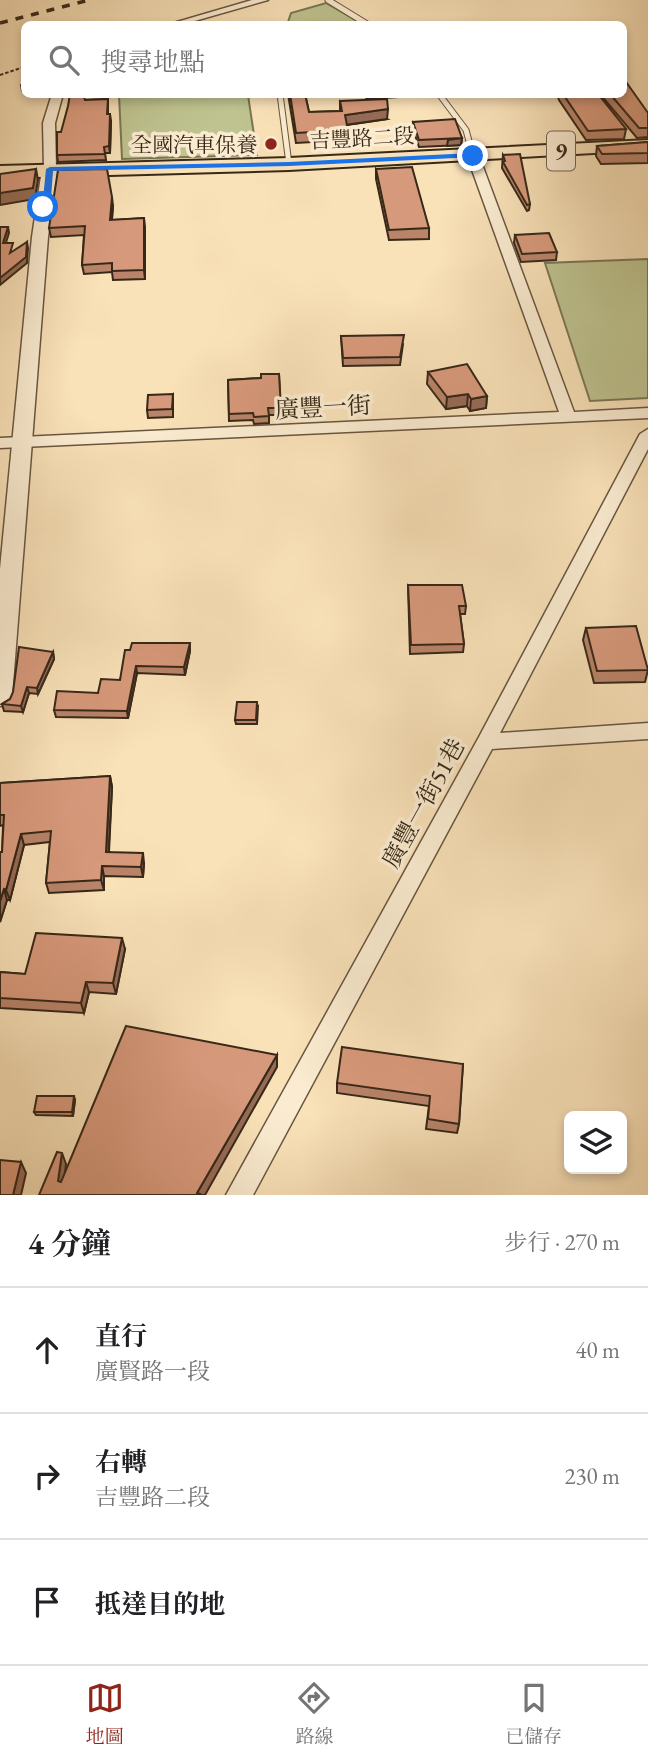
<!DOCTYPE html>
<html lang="zh-TW">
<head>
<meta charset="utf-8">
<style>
  :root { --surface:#fff; --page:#f6f6f6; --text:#202124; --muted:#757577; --line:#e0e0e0; --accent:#8f2418 }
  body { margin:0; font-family:"EB Garamond","Noto Serif TC",serif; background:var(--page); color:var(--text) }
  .controls { position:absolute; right:21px; bottom:21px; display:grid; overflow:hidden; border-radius:10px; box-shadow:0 4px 10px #0003 }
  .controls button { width:63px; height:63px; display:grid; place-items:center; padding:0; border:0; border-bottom:2px solid var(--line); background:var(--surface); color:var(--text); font:35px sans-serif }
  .stop { position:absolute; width:21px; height:21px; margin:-16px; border:5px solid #1a73e8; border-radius:50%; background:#fff }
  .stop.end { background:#1a73e8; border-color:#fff; box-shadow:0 2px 7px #0008 }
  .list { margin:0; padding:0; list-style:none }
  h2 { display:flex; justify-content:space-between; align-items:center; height:91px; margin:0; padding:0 28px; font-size:30px }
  h2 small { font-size:23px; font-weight:400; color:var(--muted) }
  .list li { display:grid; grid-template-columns:46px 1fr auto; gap:21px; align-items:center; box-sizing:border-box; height:126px; padding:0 28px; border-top:2px solid var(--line) }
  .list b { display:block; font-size:26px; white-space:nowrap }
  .list p { margin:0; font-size:23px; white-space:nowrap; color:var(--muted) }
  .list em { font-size:23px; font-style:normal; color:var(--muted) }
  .icon { flex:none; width:38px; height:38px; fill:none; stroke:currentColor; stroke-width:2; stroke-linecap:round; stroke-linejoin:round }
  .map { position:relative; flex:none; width:648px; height:1195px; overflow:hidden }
  .search { position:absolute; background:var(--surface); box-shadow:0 4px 10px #0003; left:21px; right:21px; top:21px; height:77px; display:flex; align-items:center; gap:18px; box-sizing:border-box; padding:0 24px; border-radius:10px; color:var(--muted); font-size:26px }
  .sheet { height:469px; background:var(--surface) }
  nav { display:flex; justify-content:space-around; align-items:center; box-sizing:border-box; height:98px; border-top:2px solid var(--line); background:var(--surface); font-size:19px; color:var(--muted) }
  nav a { display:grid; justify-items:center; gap:4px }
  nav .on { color:var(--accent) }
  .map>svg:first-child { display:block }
  .green { fill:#bec38f; stroke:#7a7654; stroke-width:2 }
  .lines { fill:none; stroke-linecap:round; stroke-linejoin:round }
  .service-casing { stroke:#685640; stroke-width:7 }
  .minor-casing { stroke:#685640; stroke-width:3 }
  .tertiary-casing { stroke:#685640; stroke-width:3 }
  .primary-casing { stroke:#372818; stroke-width:4 }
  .path { stroke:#372818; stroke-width:2; stroke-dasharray:3.5 2; stroke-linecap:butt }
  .service { stroke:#fbecd1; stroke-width:5 }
  .minor { fill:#fbecd1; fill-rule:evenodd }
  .tertiary { fill:#fbecd1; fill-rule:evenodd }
  .primary { fill:#f9e1b8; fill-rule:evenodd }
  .rail { stroke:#372818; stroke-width:3.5; stroke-dasharray:8 8; stroke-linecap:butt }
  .wall { fill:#b9846a; stroke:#372818; stroke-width:2 }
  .shaded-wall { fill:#966b56; stroke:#372818; stroke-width:2 }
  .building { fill:#d7997b; stroke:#372818; stroke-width:2 }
  .route { fill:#1a73e8 }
  .poi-dot { fill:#8f2418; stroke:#fbecd1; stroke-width:2.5 }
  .labels { text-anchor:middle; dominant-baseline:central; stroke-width:7; stroke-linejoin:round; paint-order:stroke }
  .far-street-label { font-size:21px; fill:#372818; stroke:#fbecd1 }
  .far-poi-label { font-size:21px; fill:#372818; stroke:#fbecd1; text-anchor:end }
  .shield { fill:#fbecd1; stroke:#726350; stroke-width:2 }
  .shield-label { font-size:23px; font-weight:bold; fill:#372818 }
  .street-label { font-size:24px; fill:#372818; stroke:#fbecd1 }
</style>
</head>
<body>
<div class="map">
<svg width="648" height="1195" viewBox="0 0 648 1195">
  <rect width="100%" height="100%" fill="#f9e1b8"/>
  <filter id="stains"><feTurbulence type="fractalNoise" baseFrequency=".00286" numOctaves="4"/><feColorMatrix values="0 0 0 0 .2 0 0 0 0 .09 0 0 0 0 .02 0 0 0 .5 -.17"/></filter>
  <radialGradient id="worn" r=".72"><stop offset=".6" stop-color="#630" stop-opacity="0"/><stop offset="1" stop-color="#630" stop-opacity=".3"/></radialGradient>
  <path class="green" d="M 326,3 L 362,24 L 282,24 L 288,22 L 291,13 Z
    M 119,95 L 248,95 L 257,155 L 122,159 Z
    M 648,259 L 648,398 L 590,401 L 545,263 Z"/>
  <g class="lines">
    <defs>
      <path id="service" d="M 328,0 L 367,24
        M 280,94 L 289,164
        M 439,94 L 466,130 L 473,156"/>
      <path id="minor" d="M 252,0 L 268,0 L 184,24 L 170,24 Z
        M 52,94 L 63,94 L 55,123 L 56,169 L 50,173 L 44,169 L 43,123 Z
        M 473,153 L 479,156 L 574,412 L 648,408 L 648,418 L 0,448 L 0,438 L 559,412 L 467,156 Z
        M 648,429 L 648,449 L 500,733 L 648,723 L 648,739 L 492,749 L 253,1195 L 226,1195 L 479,737 L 640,434 Z"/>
      <path id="tertiary" d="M 50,164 L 58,169 L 48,237 L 12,697 L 9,704 L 0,706 L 0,569 L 32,237 L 42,169 Z"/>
      <path id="primary" d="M 648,140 L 648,150 L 289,170 L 0,178 L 0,166 L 289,158 Z"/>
    </defs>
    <use href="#service" class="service-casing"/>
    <use href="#minor" class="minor-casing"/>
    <use href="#tertiary" class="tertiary-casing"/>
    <use href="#primary" class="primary-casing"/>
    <path class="path" d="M 0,75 L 24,67"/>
    <use href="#service" class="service"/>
    <use href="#minor" class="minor"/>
    <use href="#tertiary" class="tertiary"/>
    <use href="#primary" class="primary"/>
    <path class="rail" d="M 0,23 L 89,0"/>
  </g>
  <path class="wall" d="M 24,83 L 24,91 L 22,91 L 21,85 Z
    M 288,94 L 305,94 L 309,112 L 340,111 L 340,101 L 387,119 L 347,125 L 348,130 L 348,140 L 296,143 Z
    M 363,94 L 414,94 L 414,96 L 367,99 Z
    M 557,94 L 598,94 L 626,129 L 624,139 L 586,140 L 559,100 Z
    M 600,94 L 624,94 L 648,113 L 648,137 L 637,138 Z
    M 108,99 L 108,114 L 111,121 L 110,153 L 105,153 L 106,160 L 58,162 L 57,155 L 61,132 L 85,100 Z
    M 413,122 L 462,138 L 461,145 L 419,147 L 413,129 Z
    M 648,142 L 648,163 L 601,164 L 596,156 L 597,146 Z
    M 503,155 L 530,204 L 529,210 L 527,211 L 502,168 Z
    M 376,169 L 429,228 L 429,239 L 389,240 L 376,179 Z
    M 113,206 L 112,220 L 144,218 L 145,279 L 113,280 L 112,272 L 84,274 L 82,265 L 84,235 L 51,237 L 49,228 Z
    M 515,235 L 557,252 L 556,260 L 521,262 L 514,243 Z
    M 341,336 L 403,344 L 400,365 L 343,366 Z
    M 428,372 L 487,396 L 486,408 L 470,411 L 467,406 L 446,409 L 427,384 Z
    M 279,374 L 281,415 L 269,415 L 269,423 L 254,424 L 253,420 L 229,421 L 228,380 L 261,378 Z
    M 173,394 L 173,417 L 148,418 L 147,410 Z
    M 408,585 L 466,606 L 465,614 L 460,614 L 464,644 L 463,652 L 410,654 Z
    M 586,628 L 648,670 L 645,682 L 594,683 L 583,640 Z
    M 190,643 L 190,651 L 185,675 L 137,673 L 128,718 L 56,717 L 54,710 L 98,693 L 120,680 L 130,650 Z
    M 53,652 L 54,659 L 38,694 L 29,693 L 23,712 L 4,711 L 2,704 L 10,699 Z
    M 258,706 L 257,724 L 236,724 L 235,720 Z
    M 110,776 L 112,787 L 109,852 L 144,863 L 143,877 L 104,876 L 104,890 L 49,893 L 46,883 L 50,842 L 24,845 L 10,900 L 7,900 L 0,922 L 3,825 L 0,826 L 0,783 Z
    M 125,949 L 116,994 L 89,992 L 84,1013 L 0,1008 L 0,972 L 25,974 Z
    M 463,1064 L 459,1124 L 457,1133 L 426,1129 L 429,1106 L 337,1093 L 337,1083 Z
    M 75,1100 L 73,1116 L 36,1115 L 34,1112 Z"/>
  <path class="shaded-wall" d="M 388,109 L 387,119 L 345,125 L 345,115 Z
    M 110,114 L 111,121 L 110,153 L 109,146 Z
    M 462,138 L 461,145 L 447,146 L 448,140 Z
    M 36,169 L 38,180 L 35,199 L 0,205 L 0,193 Z
    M 112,197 L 113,206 L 111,229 L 110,220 Z
    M 144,218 L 145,227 L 145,279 L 144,270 Z
    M 8,227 L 9,233 L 4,249 L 3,243 Z
    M 27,242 L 28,248 L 27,263 L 0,285 L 0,278 Z
    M 468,394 L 467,406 L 446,409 L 447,397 Z
    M 487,396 L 486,408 L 470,411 L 471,399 Z
    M 190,643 L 190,651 L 185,675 L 184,667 Z
    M 53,652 L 54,659 L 38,694 L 37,688 Z
    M 136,666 L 137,673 L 128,718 L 127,711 Z
    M 27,687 L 29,693 L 23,712 L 21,706 Z
    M 110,776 L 112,787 L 108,862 L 106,852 Z
    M 21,834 L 24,845 L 10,900 L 6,890 Z
    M 143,853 L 144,863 L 143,877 L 141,867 Z
    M 102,866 L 104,876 L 104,890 L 101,880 Z
    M 4,889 L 7,900 L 0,922 L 0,901 Z
    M 122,938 L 125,949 L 116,994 L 113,983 Z
    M 86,982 L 89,992 L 84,1013 L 81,1003 Z
    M 277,1055 L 277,1067 L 205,1195 L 198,1195 L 197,1193 Z
    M 74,1096 L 75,1100 L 73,1116 L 72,1112 Z
    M 62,1153 L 66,1164 L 63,1192 L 58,1181 Z
    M 21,1162 L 26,1173 L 21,1195 L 13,1195 Z"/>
  <path class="building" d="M 624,79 L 648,113 L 648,128 L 639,128 L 610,94 L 624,94 Z
    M 70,94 L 83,94 L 85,100 L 108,99 L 107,114 L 110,114 L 109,146 L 104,147 L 105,154 L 57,155 L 57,132 L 61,132 L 68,106 Z
    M 290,94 L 305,94 L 309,112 L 342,111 L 340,101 L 387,99 L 388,109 L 345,115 L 348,130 L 296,133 Z
    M 563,94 L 598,94 L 626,129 L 588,131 Z
    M 455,119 L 462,138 L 419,140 L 413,122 Z
    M 648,142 L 648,153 L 602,154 L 597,146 Z
    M 520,154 L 530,204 L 527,205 L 503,162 L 505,161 L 503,155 Z
    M 412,167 L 429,228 L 389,230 L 376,169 Z
    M 36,169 L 33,188 L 0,193 L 0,174 Z
    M 107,169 L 112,197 L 110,220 L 144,218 L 144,270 L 112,271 L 112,263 L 82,265 L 85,226 L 49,228 L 58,170 Z
    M 0,227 L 8,227 L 3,243 L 13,243 L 10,253 L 27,242 L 26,257 L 0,278 Z
    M 549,233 L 557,252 L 522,254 L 515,235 Z
    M 404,335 L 400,357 L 343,358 L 341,336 Z
    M 467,364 L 487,396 L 471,399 L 468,394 L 447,397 L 428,372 Z
    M 261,374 L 279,374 L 281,408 L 268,408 L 269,416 L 254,417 L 253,413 L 229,414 L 228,380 L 261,378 Z
    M 173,394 L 172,409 L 147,410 L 148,395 Z
    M 408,585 L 462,585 L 466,606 L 459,606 L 464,644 L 411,645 Z
    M 636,626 L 648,670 L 597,671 L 586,628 Z
    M 132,643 L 190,643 L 184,667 L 136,666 L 127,711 L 54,710 L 57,691 L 98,693 L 101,679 L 120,680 L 125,650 L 130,650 Z
    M 19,647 L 53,652 L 37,688 L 27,687 L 21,706 L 2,704 L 10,699 L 13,692 Z
    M 237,702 L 257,702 L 256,720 L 235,720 Z
    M 110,776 L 106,852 L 143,853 L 141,867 L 102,866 L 101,880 L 46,883 L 51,831 L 21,834 L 6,890 L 4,889 L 0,901 L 0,852 L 2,852 L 4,815 L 0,815 L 0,783 Z
    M 36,933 L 122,938 L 113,983 L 86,982 L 81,1003 L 0,998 L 0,972 L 25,974 Z
    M 126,1026 L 277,1055 L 197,1193 L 200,1194 L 199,1195 L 39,1195 L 57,1152 L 62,1153 L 58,1181 L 61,1182 Z
    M 342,1047 L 463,1064 L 459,1124 L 428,1119 L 430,1096 L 337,1083 Z
    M 37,1096 L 74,1096 L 72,1112 L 34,1112 Z
    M 0,1160 L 21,1162 L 13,1195 L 0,1195 Z"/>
  <path class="route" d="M 473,153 L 476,157 L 289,166 L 53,171 L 51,199 L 46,208 L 39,207 L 43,199 L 46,169 L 50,167 L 289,162 Z"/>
  <circle class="poi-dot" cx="271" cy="144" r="7"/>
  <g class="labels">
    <g class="far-street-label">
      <text transform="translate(362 138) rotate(-3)">吉豐路二段</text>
    </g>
    <g class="far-poi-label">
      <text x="257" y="144">全國汽車保養</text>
    </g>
    <rect class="shield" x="547" y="131.5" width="28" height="39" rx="5"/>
    <g class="shield-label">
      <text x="561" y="151">9</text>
    </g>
    <g class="street-label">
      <text transform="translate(323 407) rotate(-3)">廣豐一街</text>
      <text transform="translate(423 803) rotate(-61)">廣豐一街51巷</text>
    </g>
  </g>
  <rect width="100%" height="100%" filter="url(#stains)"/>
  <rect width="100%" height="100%" fill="url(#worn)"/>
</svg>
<div class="controls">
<button><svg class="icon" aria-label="layers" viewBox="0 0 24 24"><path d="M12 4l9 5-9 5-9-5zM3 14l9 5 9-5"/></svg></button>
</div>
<div class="stop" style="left:43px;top:207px"></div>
<div class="stop end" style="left:473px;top:156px"></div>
<div class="search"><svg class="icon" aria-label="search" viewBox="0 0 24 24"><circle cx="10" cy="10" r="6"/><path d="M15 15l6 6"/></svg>搜尋地點</div>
</div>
<section class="sheet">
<h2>4 分鐘<small>步行 · 270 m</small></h2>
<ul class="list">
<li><svg class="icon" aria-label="ahead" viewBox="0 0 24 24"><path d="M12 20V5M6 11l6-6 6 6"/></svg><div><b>直行</b><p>廣賢路一段</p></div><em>40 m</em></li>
<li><svg class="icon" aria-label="right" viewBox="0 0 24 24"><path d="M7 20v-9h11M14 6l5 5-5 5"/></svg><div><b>右轉</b><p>吉豐路二段</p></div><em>230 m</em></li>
<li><svg class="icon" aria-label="arrive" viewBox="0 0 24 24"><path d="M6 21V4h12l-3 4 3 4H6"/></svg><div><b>抵達目的地</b></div></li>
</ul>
</section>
<nav>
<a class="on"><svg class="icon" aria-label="map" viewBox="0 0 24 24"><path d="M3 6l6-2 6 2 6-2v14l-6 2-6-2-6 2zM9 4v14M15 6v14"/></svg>地圖</a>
<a><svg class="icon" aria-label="directions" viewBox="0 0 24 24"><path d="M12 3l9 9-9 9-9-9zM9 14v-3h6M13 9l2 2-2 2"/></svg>路線</a>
<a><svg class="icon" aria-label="saved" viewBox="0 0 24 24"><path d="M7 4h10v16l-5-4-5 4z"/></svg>已儲存</a>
</nav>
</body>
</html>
